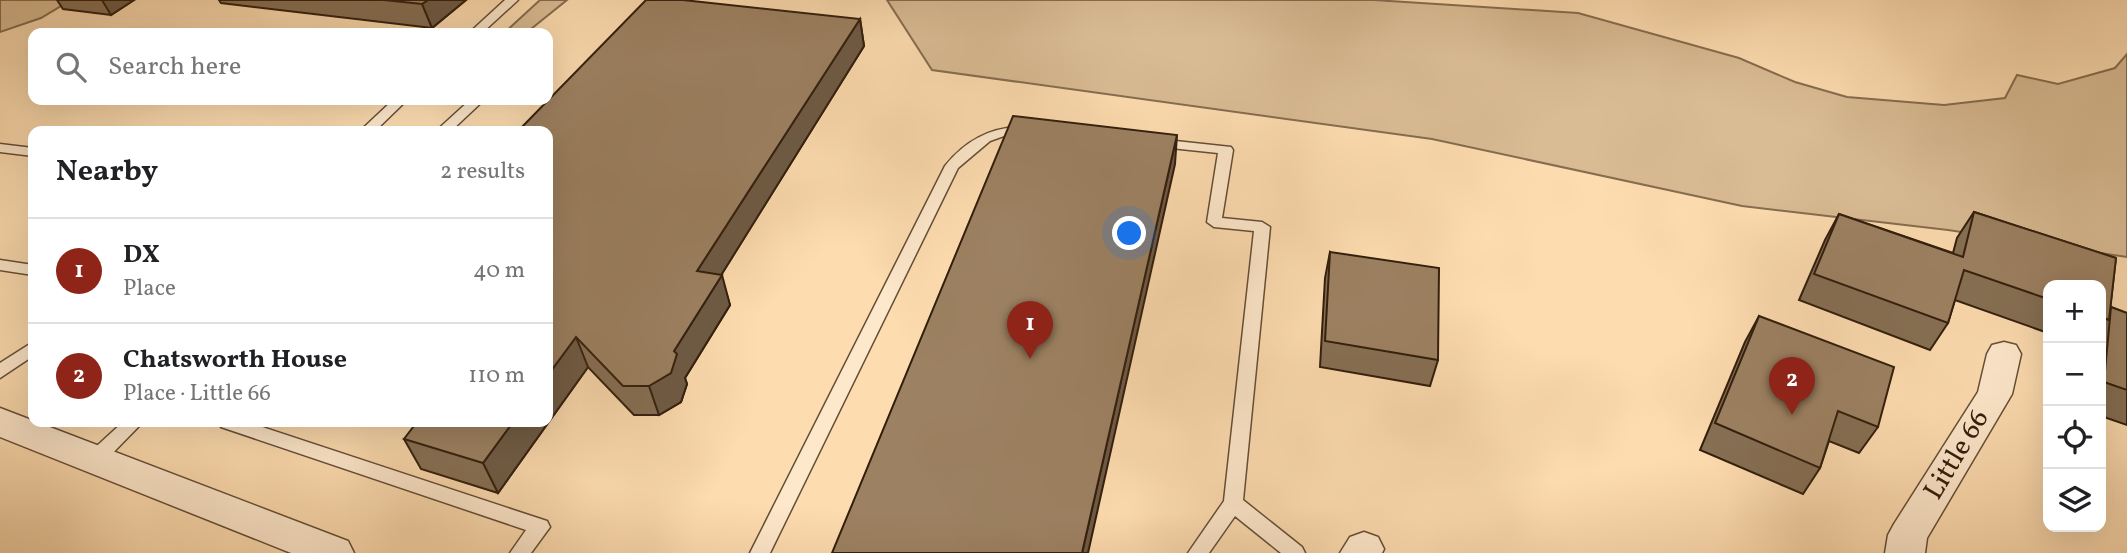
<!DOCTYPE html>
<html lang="en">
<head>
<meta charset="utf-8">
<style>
  :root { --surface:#fff; --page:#f2f2f2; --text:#202124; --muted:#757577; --line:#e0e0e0; --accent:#8f2418 }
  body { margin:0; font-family:Vollkorn,serif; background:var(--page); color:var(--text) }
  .controls { position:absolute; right:21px; bottom:21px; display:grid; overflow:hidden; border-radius:14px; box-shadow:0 7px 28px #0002 }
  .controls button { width:63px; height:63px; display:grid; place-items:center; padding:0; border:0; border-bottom:2px solid var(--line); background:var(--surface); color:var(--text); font:35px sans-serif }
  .you { position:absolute; left:1130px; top:234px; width:24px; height:24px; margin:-18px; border:5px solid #fff; border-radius:50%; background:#1a73e8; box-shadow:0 0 0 10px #1a73e833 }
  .badge { display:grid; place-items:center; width:46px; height:46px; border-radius:50%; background:var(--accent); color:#fff; font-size:23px; font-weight:700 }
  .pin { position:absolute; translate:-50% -58px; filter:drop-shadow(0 2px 4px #0008) }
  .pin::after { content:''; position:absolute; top:37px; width:24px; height:21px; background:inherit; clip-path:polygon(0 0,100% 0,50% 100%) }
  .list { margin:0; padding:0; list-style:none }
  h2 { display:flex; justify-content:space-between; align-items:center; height:91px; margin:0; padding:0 28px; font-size:30px }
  h2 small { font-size:23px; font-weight:400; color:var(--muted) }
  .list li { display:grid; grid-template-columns:46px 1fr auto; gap:21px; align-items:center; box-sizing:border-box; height:105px; padding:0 28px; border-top:2px solid var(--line) }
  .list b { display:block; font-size:26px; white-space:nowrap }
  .list p { margin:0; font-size:23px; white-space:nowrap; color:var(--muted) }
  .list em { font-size:23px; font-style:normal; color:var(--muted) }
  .icon { flex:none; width:38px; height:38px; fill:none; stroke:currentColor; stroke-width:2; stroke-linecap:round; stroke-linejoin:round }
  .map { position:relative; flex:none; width:2127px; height:553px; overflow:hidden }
  .search { position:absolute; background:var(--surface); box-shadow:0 7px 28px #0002; left:28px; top:28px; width:525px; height:77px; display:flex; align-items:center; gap:18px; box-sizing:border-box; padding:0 24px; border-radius:14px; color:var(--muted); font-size:26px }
  .panel { position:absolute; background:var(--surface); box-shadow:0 7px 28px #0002; left:28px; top:126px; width:525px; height:301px; border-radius:14px }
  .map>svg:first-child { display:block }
  .green { fill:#dabc94; stroke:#866d50; stroke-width:2 }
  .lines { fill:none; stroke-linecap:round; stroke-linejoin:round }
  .service-casing { stroke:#654e36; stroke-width:3 }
  .minor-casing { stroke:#654e36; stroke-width:3 }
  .service { fill:#fee8cc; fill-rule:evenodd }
  .minor { fill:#fee8cc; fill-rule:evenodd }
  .wall { fill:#866f54; stroke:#321e0d; stroke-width:2 }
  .shaded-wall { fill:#6d5a45; stroke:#321e0d; stroke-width:2 }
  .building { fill:#9c8162; stroke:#321e0d; stroke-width:2 }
  .labels { text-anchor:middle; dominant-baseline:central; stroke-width:7; stroke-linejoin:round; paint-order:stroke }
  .street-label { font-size:28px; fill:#321e0d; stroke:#fee8cc }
</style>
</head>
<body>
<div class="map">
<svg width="2127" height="553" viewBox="0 0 2127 553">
  <rect width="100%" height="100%" fill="#fddcb0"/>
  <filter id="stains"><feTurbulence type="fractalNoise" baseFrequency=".00286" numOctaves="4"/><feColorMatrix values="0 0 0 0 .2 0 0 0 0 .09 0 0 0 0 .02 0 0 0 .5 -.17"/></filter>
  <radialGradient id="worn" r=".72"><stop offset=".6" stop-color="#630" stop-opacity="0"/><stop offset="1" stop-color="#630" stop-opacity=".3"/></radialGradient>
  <path class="green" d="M 0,0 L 71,0 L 41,18 L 0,32 Z
    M 540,0 L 567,0 L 526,33 L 504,33 Z
    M 887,0 L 1374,0 L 1578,13 L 1739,58 L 1795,82 L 1847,97 L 1944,105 L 2005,98 L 2017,75 L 2058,84 L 2115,68 L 2127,54 L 2127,257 L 1948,230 L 1742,206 L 1432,139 L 932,70 Z"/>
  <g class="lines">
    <defs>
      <path id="service" d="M 505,0 L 518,0 L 482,33 L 469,33 Z
        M 393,100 L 407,100 L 375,131 L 360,131 Z
        M 470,100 L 484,100 L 451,131 L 436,131 Z
        M 1026,127 L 1033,131 L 1031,134 L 1004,136 L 990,141 L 958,168 L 770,553 L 750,553 L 945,166 C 966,140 992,126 1026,127 Z
        M 1157,139 L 1231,147 L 1233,150 L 1222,218 L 1262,222 L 1270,227 L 1243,500 L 1302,547 L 1305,553 L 1281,553 L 1235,516 L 1209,553 L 1188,553 L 1224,501 L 1254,231 L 1214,227 L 1207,222 L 1218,153 L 1152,146 L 1150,143 Z
        M 0,144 L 33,148 L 33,156 L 0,152 Z
        M 0,260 L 33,265 L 33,275 L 0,270 Z
        M 33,342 L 33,356 L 0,378 L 0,363 Z
        M 123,422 L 143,422 L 102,464 L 95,466 L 88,464 L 86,459 L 88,454 Z
        M 218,422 L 247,422 L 547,521 L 550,527 L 531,553 L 510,553 L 526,530 L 221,427 Z"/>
      <path id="minor" d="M 2004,342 L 2016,345 L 2021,354 L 2012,394 L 1927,538 L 1925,553 L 1885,553 L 1888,535 L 1894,524 L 1978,392 L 1987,354 L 1992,345 Z
        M 0,408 L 348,541 L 354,553 L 291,553 L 0,437 Z
        M 1364,532 L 1378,537 L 1384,549 L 1382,553 L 1340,553 L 1350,537 Z"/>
    </defs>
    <use href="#service" class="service-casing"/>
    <use href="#minor" class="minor-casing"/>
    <use href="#service" class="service"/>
    <use href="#minor" class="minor"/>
  </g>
  <path class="wall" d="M 57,0 L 134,0 L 111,15 L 63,9 Z
    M 219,0 L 466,0 L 432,28 L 221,3 Z
    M 860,19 L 864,46 L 721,275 L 730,305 L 685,378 L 687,384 L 681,402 L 659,415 L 634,415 L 588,367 L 498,493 L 421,469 L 404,439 L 548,422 L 548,131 Z
    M 1974,212 L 2116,258 L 2110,309 L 2111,307 L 2127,313 L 2127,425 L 2101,416 L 2101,285 L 2048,285 L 2048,333 L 1955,300 L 1948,323 L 1930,350 L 1799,300 L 1825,240 L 1839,214 L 1953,253 L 1957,238 Z
    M 1330,252 L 1438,360 L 1430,386 L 1320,367 L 1325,278 Z
    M 1759,316 L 1878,427 L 1859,453 L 1829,441 L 1820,468 L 1803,494 L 1700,450 L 1745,342 Z"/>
  <path class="shaded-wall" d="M 102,0 L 134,0 L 111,15 Z
    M 428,0 L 466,0 L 432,28 L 422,4 Z
    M 860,19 L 864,46 L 705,301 L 697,271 Z
    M 1177,135 L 1175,164 L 1088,553 L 1082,553 Z
    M 722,275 L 730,305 L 685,378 L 687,384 L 681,402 L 659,415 L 649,386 L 674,351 Z
    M 576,337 L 588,367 L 498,493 L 483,463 L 513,422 L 548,422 L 548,375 Z"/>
  <path class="building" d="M 384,0 L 428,0 L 422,4 Z
    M 646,0 L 683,0 L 860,19 L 697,271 L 722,275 L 674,351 L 677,354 L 671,373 L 649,386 L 623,386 L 576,337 L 548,375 L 548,131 L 518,131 Z
    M 1013,116 L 1177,135 L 1082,553 L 832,553 Z
    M 1974,212 L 2116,258 L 2109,320 L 2101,317 L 2101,285 L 2048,285 L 2048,299 L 1964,270 L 1948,323 L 1814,274 L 1839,214 L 1963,257 Z
    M 1330,252 L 1439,268 L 1438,360 L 1325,341 Z
    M 2111,307 L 2127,313 L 2127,390 L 2104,382 Z
    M 1759,316 L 1894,367 L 1878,427 L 1838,411 L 1820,468 L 1715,423 Z
    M 417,422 L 513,422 L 483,463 L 404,439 Z"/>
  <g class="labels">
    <g class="street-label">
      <text transform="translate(1957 455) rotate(-59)">Little 66</text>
    </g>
  </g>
  <rect width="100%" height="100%" filter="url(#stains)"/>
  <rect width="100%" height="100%" fill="url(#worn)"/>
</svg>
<div class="controls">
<button>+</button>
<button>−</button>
<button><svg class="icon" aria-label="locate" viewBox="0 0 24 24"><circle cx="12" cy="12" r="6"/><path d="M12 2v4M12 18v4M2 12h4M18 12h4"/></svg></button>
<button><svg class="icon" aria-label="layers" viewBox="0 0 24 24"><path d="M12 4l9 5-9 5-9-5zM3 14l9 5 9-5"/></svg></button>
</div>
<div class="you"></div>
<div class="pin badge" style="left:1030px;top:359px">1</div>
<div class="pin badge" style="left:1792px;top:415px">2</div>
<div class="search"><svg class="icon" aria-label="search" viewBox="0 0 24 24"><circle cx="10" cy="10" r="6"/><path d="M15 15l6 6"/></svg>Search here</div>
<section class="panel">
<h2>Nearby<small>2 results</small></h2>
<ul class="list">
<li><span class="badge">1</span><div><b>DX</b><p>Place</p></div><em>40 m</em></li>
<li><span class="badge">2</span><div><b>Chatsworth House</b><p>Place · Little 66</p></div><em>110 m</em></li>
</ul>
</section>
</div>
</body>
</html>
